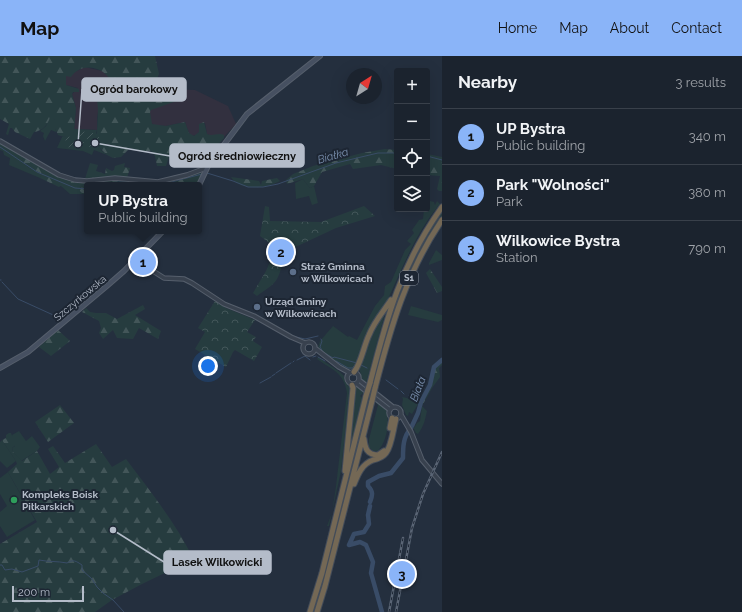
<!DOCTYPE html>
<html lang="en">
<head>
<meta charset="utf-8">
<style>
  :root { --surface:#1b232e; --page:#242b36; --text:#f1f3f6; --muted:#a0a4aa; --line:#39404a; --accent:#8ab4f8 }
  body { margin:0; font-family:Raleway,sans-serif; background:var(--page); color:var(--text) }
  .controls { position:absolute; right:12px; top:12px; display:grid; overflow:hidden; border-radius:4px; box-shadow:0 4px 16px #0002 }
  .controls button { width:36px; height:36px; display:grid; place-items:center; padding:0; border:0; border-bottom:1px solid var(--line); background:var(--surface); color:var(--text); font:20px sans-serif }
  .compass { position:absolute; left:346px; top:12px; width:36px; height:36px; border-radius:50%; background:var(--surface); box-shadow:0 4px 16px #0002; rotate:37deg }
  .scale { position:absolute; left:12px; bottom:10px; width:72px; box-sizing:border-box; padding-left:4px; border:2px solid #b4bcc9; border-top:0; font-size:11px; line-height:14px; white-space:nowrap; color:#b4bcc9; -webkit-text-stroke:3px #1d2633; paint-order:stroke }
  .you { position:absolute; left:208px; top:310px; width:14px; height:14px; margin:-10px; border:3px solid #fff; border-radius:50%; background:#1a73e8; box-shadow:0 0 0 6px #1a73e833 }
  .badge { display:grid; place-items:center; width:26px; height:26px; border-radius:50%; background:var(--accent); color:#111; font-size:13px; font-weight:700 }
  .pin { position:absolute; translate:-50% -50%; border:2px solid #fff; box-shadow:0 1px 4px #0006 }
  .popup { position:absolute; left:84px; top:126px; width:118px; height:52px; box-sizing:border-box; display:grid; place-content:center; border-radius:4px; background:var(--surface); filter:drop-shadow(0 1px 3px #0005); font-size:13px; white-space:nowrap; color:var(--muted) }
  .popup b { font-size:15px; color:var(--text) }
  .popup::after { content:''; position:absolute; left:50%; top:100%; margin-left:-8px; border:8px solid transparent; border-top-color:var(--surface) }
  .list { margin:0; padding:0; list-style:none }
  h2 { display:flex; justify-content:space-between; align-items:center; height:52px; margin:0; padding:0 16px; font-size:17px }
  h2 small { font-size:13px; font-weight:400; color:var(--muted) }
  .list li { display:grid; grid-template-columns:26px 1fr auto; gap:12px; align-items:center; box-sizing:border-box; height:56px; padding:0 16px; border-top:1px solid var(--line) }
  .list b { display:block; font-size:15px; white-space:nowrap }
  .list p { margin:0; font-size:13px; white-space:nowrap; color:var(--muted) }
  .list em { font-size:13px; font-style:normal; color:var(--muted) }
  .icon { flex:none; width:22px; height:22px; fill:none; stroke:currentColor; stroke-width:2; stroke-linecap:round; stroke-linejoin:round }
  .map { position:relative; flex:none; width:442px; height:556px; overflow:hidden }
  header { display:flex; align-items:center; gap:24px; box-sizing:border-box; height:56px; padding:0 20px; background:var(--accent); color:#111 }
  header strong { font-size:19px }
  nav { display:flex; gap:22px; margin-inline-start:auto; font-size:14px }
  main { display:flex }
  aside { flex:1; background:var(--surface) }
  .map>svg:first-child { display:block }
  .medical { fill:#32303f }
  .grass { fill:#263c3f }
  .forest { fill:url(#forest-firs) }
  .park { fill:url(#park-crowns) }
  .garden { fill:url(#garden-furrows) }
  .lines { fill:none; stroke-linecap:round; stroke-linejoin:round }
  .stream { stroke:#394c67; stroke-width:1 }
  .river { stroke:#394c67; stroke-width:4.5 }
  .tertiary-casing { stroke:#565f6c; stroke-width:5.5 }
  .secondary-casing { stroke:#565f6c; stroke-width:6 }
  .motorway-casing { stroke:#434c59; stroke-width:7 }
  .tertiary { stroke:#38414e; stroke-width:3.5 }
  .secondary { stroke:#465061; stroke-width:4 }
  .motorway { stroke:#746855; stroke-width:5 }
  .rail-casing { stroke:#5a6575; stroke-width:2.5 }
  .rail { stroke:#1d2633; stroke-width:1; stroke-dasharray:3; stroke-linecap:butt }
  .motorway-bridge-casing { stroke:#434c59; stroke-width:7; stroke-linecap:butt }
  .motorway-bridge { stroke:#746855; stroke-width:5 }
  .service-dot { fill:#5c6f8a; stroke:#1d2633; stroke-width:1.5 }
  .leisure-dot { fill:#2e9e5b; stroke:#1d2633; stroke-width:1.5 }
  .labels { text-anchor:middle; dominant-baseline:central; stroke-width:4; stroke-linejoin:round; paint-order:stroke }
  .shield { fill:#1d2633; stroke:#878f9c; stroke-width:1 }
  .shield-label { font-size:9px; font-weight:bold; fill:#b4bcc9 }
  .poi-label { font-size:10px; font-weight:bold; fill:#b4bcc9; stroke:#1d2633; text-anchor:start }
  .street-label { font-size:10px; fill:#b4bcc9; stroke:#1d2633 }
  .water-label { font-size:11px; font-style:italic; fill:#7c92b1; stroke:#1d2633 }
  .leader { fill:none; stroke:#b4bcc9; stroke-width:1.5 }
  .callout-dot { fill:#b4bcc9; stroke:#1d2633; stroke-width:1.5 }
  .callout { fill:#b4bcc9; stroke:#b4bcc9; stroke-width:1.5 }
  .callout-label { font-size:11px; text-anchor:middle; font-weight:bold; fill:#111 }
</style>
</head>
<body>
<header>
<strong>Map</strong>
<nav><a>Home</a><a>Map</a><a>About</a><a>Contact</a></nav>
</header>
<main>
<div class="map">
<svg width="442" height="556" viewBox="0 0 442 556">
  <defs>
    <pattern id="forest-firs" width="22" height="20" patternUnits="userSpaceOnUse"><rect width="22" height="20" fill="#263c3f"/><path d="M5 1l3.5 6h-7zM16 11l3.5 6h-7z" fill="#435659"/></pattern>
    <pattern id="park-crowns" width="20" height="18" patternUnits="userSpaceOnUse"><rect width="20" height="18" fill="#263c3f"/><path d="M2 6a3 3 0 1 1 6 0M12 15a3 3 0 1 1 6 0" fill="none" stroke="#435659"/></pattern>
    <pattern id="garden-furrows" width="10" height="10" patternUnits="userSpaceOnUse"><rect width="10" height="10" fill="#263c3f"/><path d="M-1 1l2-2M0 10L10 0M9 11l2-2" fill="none" stroke="#435659"/></pattern>
  </defs>
  <rect width="100%" height="100%" fill="#242f3e"/>
  <path class="medical" d="M 85,11 L 102,15 L 155,32 L 195,34 L 228,50 L 236,68 L 224,81 L 224,79 L 209,79 L 207,78 L 205,67 L 199,69 L 199,76 L 196,79 L 192,80 L 189,77 L 185,66 L 166,70 L 154,69 L 111,37 L 103,36 L 101,37 L 97,62 L 97,74 L 74,73 L 76,52 L 72,38 L 78,32 L 66,29 L 66,20 Z"/>
  <path class="grass" d="M 50,61 L 53,61 L 55,64 L 56,76 L 51,74 L 45,85 L 43,80 L 44,77 L 40,75 L 46,70 Z
    M 74,73 L 97,74 L 95,82 L 101,94 L 107,99 L 94,94 L 92,99 L 83,95 L 57,92 L 62,81 L 64,81 L 74,76 Z
    M 0,85 L 24,101 L 22,102 C 24,111 34,114 42,118 L 40,122 L 9,109 L 10,102 L 4,99 L 3,95 L 0,94 Z
    M 55,117 L 73,123 L 70,130 L 79,133 L 83,138 L 70,138 L 53,123 Z
    M 303,123 L 310,132 L 314,130 L 318,147 L 312,149 L 309,140 L 296,143 L 295,127 Z
    M 427,144 L 434,146 L 435,149 L 437,145 L 440,148 C 416,176 403,211 387,245 C 382,256 373,265 368,276 C 363,286 360,305 353,313 C 344,315 323,298 318,291 L 320,285 L 333,270 L 348,281 L 349,280 L 357,284 L 375,250 L 384,239 L 385,230 L 391,226 L 405,194 L 411,188 L 407,185 L 414,177 L 412,174 L 419,164 L 423,163 L 424,153 L 427,153 Z
    M 442,154 L 442,161 L 421,195 L 402,235 L 390,271 L 373,330 L 372,329 L 392,252 L 419,191 Z
    M 436,194 L 442,199 L 442,204 L 429,209 L 429,207 Z
    M 411,250 L 442,259 L 442,264 L 438,266 L 408,259 Z
    M 386,254 L 366,328 L 362,324 L 359,311 L 371,276 Z
    M 318,301 L 340,316 L 344,320 L 345,325 L 350,332 L 341,415 L 329,470 L 327,470 L 332,457 L 336,430 L 347,337 C 344,316 332,314 317,303 Z
    M 355,331 L 358,331 L 364,336 L 360,340 L 363,342 L 347,402 Z
    M 402,341 L 407,342 L 418,348 L 412,358 L 409,356 L 408,360 L 406,359 L 402,349 L 403,343 Z
    M 369,343 L 370,347 L 325,524 L 316,556 L 312,556 L 366,346 Z
    M 376,345 C 379,348 385,351 386,354 C 390,367 387,385 378,395 L 373,395 L 369,391 L 369,383 L 378,349 L 376,347 Z
    M 422,350 L 427,355 C 425,364 424,370 418,378 L 416,377 L 413,371 L 414,372 L 417,367 L 420,365 Z
    M 19,375 L 26,385 L 32,380 L 40,391 L 37,395 L 21,405 L 13,396 L 12,392 L 15,390 L 12,379 Z
    M 2,384 L 16,405 L 7,412 L 0,405 L 0,386 Z
    M 8,416 L 35,464 L 7,481 L 0,470 L 0,456 L 7,450 L 0,438 L 0,422 Z"/>
  <path class="forest" d="M 0,0 L 155,0 L 159,18 L 155,27 L 156,36 L 184,38 L 186,41 L 185,42 L 151,54 L 150,56 L 152,68 L 166,70 L 185,66 L 189,77 L 194,80 L 199,76 L 199,68 L 204,66 L 207,78 C 213,81 218,76 224,79 L 224,82 L 211,96 L 207,90 L 201,90 C 192,98 181,97 170,98 L 166,110 L 157,110 L 155,100 L 151,95 L 141,95 L 130,92 L 121,101 L 113,102 L 107,99 L 97,89 L 95,84 L 97,77 L 98,53 L 97,43 L 99,38 L 103,36 L 111,37 L 116,31 C 112,27 109,20 103,16 C 93,9 78,10 71,21 L 66,20 L 66,29 L 79,33 L 79,36 L 73,36 L 72,38 L 76,52 L 74,76 L 71,79 L 64,81 L 58,79 L 55,72 L 55,64 L 52,61 L 50,61 C 48,69 42,75 34,76 L 30,83 L 15,76 L 12,72 L 10,72 L 8,79 L 6,78 L 9,68 L 0,63 Z
    M 385,93 L 397,94 L 397,113 L 381,109 L 353,113 L 350,108 L 322,116 L 314,130 L 310,132 L 303,123 L 287,128 L 286,124 L 293,118 L 313,110 L 362,97 Z
    M 427,98 L 442,101 L 442,135 L 439,135 L 437,133 L 440,120 L 427,119 Z
    M 24,101 L 55,117 L 53,123 L 63,128 L 59,131 L 40,122 L 42,118 C 35,114 23,111 22,102 Z
    M 90,107 L 98,109 L 96,115 L 105,118 L 106,112 L 112,115 L 114,114 L 115,110 L 125,107 L 124,111 L 130,112 L 127,122 L 154,126 L 198,115 L 202,117 L 199,122 L 198,129 L 186,126 L 185,129 L 87,129 L 87,138 L 83,138 L 78,133 L 71,131 L 70,128 L 73,123 L 83,124 L 85,123 Z
    M 231,121 L 259,125 L 261,129 L 262,125 L 277,122 L 280,125 C 267,132 240,136 231,121 Z
    M 430,213 L 442,231 L 442,235 L 437,237 L 426,217 Z
    M 143,249 L 145,253 L 135,259 L 161,275 L 158,283 L 139,272 L 133,283 L 117,282 L 113,274 L 103,283 L 99,277 L 101,272 L 99,265 L 82,256 L 86,252 L 90,256 L 96,257 L 106,257 L 117,263 Z
    M 58,274 L 70,285 L 51,300 L 39,291 Z
    M 442,303 L 442,309 L 439,312 L 440,321 L 432,332 L 422,350 L 418,347 C 422,341 427,334 429,327 C 434,316 429,310 442,303 Z
    M 60,349 L 74,367 L 48,386 L 35,366 Z
    M 9,377 L 11,377 L 12,380 L 16,381 L 19,386 L 12,392 L 13,396 L 22,405 L 37,395 L 50,418 L 59,411 L 48,393 L 53,390 L 65,407 L 96,388 L 112,411 L 126,403 C 150,435 175,466 193,502 L 171,514 L 142,528 L 112,544 L 95,556 L 0,556 L 0,488 L 37,466 L 8,416 L 17,408 L 16,405 L 2,384 L 6,382 L 6,379 Z"/>
  <path class="park" d="M 265,150 L 269,151 L 270,165 L 321,166 L 364,150 L 375,160 L 336,172 L 289,194 C 282,202 282,214 277,223 C 273,230 263,235 257,240 L 253,237 L 266,215 L 276,192 L 260,180 Z
    M 215,245 L 226,252 L 255,264 L 247,276 L 256,281 L 253,285 L 262,291 L 254,305 L 235,294 L 233,296 L 226,311 L 195,293 L 205,276 L 198,272 Z"/>
  <path class="garden" d="M 80,75 L 99,78 L 99,85 L 94,84 L 97,85 L 96,89 L 92,88 L 91,91 L 85,90 L 86,84 L 92,85 L 93,84 L 79,82 Z
    M 67,80 L 74,82 L 74,84 L 81,87 L 82,85 L 80,84 L 83,84 L 84,87 L 82,92 L 72,89 L 71,92 L 64,90 Z"/>
  <g class="lines">
    <path class="stream" d="M 0,91 L 37,116 L 75,132 L 87,133
      M 427,100 L 442,104
      M 207,117 L 233,125 L 248,131 L 263,131 L 278,128 L 336,107 L 378,97 L 397,97
      M 103,129 C 117,124 132,126 146,129
      M 160,129 L 202,118
      M 0,224 L 1,224
      M 2,226 L 18,243 L 62,263
      M 296,281 L 305,283 L 318,280
      M 321,283 L 322,285 L 320,291 L 323,296 L 333,302 L 334,301 L 357,307
      M 313,301 L 316,300
      M 318,301 L 325,305
      M 297,304 L 305,300 L 310,304
      M 336,305 L 348,312 L 353,312 L 354,310
      M 293,306 L 294,305
      M 361,309 L 367,312
      M 276,317 L 291,307
      M 272,320 L 275,318
      M 386,324 L 398,333
      M 260,327 L 271,321
      M 401,335 L 404,338
      M 409,340 L 421,347
      M 0,509 L 2,509 L 5,514 L 12,513 L 22,516 L 38,510 L 39,504 C 49,506 57,505 67,507 C 73,503 76,505 82,509 L 82,514 L 92,523 L 97,531 L 103,537 L 113,544 L 124,556"/>
    <path class="river" d="M 412,370 L 418,357 L 421,346 L 430,329 L 434,311 L 442,304
      M 370,446 C 373,439 373,435 368,430 L 368,426 L 379,420 L 391,417 L 403,402 C 403,391 403,381 411,372
      M 370,450 L 368,459 L 369,468 L 364,476 L 354,478 L 349,489 L 360,486 L 366,489 L 373,506 L 371,517 L 382,556"/>
    <defs>
      <path id="tertiary" d="M 0,85 L 59,119 L 75,124 L 87,125 L 115,122 L 158,126 L 187,119 L 206,112
        M 137,202 L 138,205 L 145,210 L 164,222 L 184,223 L 192,227 L 224,248 L 254,260 L 291,281 L 305,287
        M303 292a6 6 0 1 1 12 0a6 6 0 1 1-12 0Z
        M 316,293 L 339,311 L 350,317
        M347 322a6 6 0 1 1 12 0a6 6 0 1 1-12 0Z
        M 359,324 L 393,351
        M 357,328 L 390,354
        M389 357a6 6 0 1 1 12 0a6 6 0 1 1-12 0Z
        M 401,359 L 411,376 L 422,404 L 442,428"/>
      <path id="secondary" d="M 199,129 L 208,110 L 247,58 L 320,0
        M 0,312 L 28,296 L 108,229 L 124,215 L 163,175"/>
      <path id="motorway" d="M 354,316 C 361,308 364,289 369,279 C 374,266 383,256 391,244
        M 370,327 C 387,260 401,209 442,151
        M 375,332 C 391,270 406,217 442,164
        M 390,372 L 392,362
        M 364,383 C 365,392 367,399 378,399 L 384,395
        M 345,415 L 353,332 L 352,329
        M 354,428 C 358,418 362,408 373,404 C 378,403 383,401 386,397 C 392,389 393,373 396,363
        M 310,556 L 322,517 L 366,340
        M 317,556 L 325,530 L 372,345"/>
    </defs>
    <use href="#tertiary" class="tertiary-casing"/>
    <use href="#secondary" class="secondary-casing"/>
    <use href="#motorway" class="motorway-casing"/>
    <use href="#tertiary" class="tertiary"/>
    <use href="#secondary" class="secondary"/>
    <use href="#motorway" class="motorway"/>
    <defs>
      <path id="rail" d="M 389,556 L 403,482
        M 396,556 L 412,472 L 423,438 L 442,396"/>
    </defs>
    <use href="#rail" class="rail-casing"/>
    <use href="#rail" class="rail"/>
    <defs>
      <path id="motorway-bridge" d="M 366,340 L 370,327
        M 372,345 L 375,332"/>
    </defs>
    <use href="#motorway-bridge" class="motorway-bridge-casing"/>
    <use href="#motorway-bridge" class="motorway-bridge"/>
  </g>
  <g class="service-dot">
    <circle cx="293" cy="216" r="4"/>
    <circle cx="257" cy="251" r="4"/>
  </g>
  <circle class="leisure-dot" cx="14" cy="444" r="4"/>
  <g class="labels">
    <rect class="shield" x="400" y="215" width="18" height="14" rx="3"/>
    <g class="shield-label">
      <text x="409" y="222">S1</text>
    </g>
    <g class="poi-label">
      <text x="301" y="210">Straż Gminna<tspan x="301" dy="12">w Wilkowicach</tspan></text>
      <text x="265" y="245">Urząd Gminy<tspan x="265" dy="12">w Wilkowicach</tspan></text>
      <text x="22" y="438">Kompleks Boisk<tspan x="22" dy="12">Piłkarskich</tspan></text>
    </g>
    <g class="street-label">
      <text transform="translate(80 242) rotate(-40)">Szczyrkowska</text>
    </g>
    <g class="water-label">
      <text transform="translate(333 100) rotate(-16)">Białka</text>
      <text transform="translate(418 333) rotate(-69)">Biała</text>
    </g>
  </g>
  <path class="leader" d="M78 88L82 33M95 87L170 100M113 474L164 506"/>
  <g class="callout-dot">
    <circle cx="78" cy="88" r="4"/>
    <circle cx="95" cy="87" r="4"/>
    <circle cx="113" cy="474" r="4"/>
  </g>
  <g class="callout">
    <rect x="82" y="22" width="104" height="23" rx="4"/>
    <rect x="170" y="88" width="134" height="23" rx="4"/>
    <rect x="164" y="495" width="107" height="23" rx="4"/>
  </g>
  <g class="callout-label">
    <text x="134" y="37">Ogród barokowy</text>
    <text x="237" y="104">Ogród średniowieczny</text>
    <text x="217" y="510">Lasek Wilkowicki</text>
  </g>
</svg>
<div class="controls">
<button>+</button>
<button>−</button>
<button><svg class="icon" aria-label="locate" viewBox="0 0 24 24"><circle cx="12" cy="12" r="6"/><path d="M12 2v4M12 18v4M2 12h4M18 12h4"/></svg></button>
<button><svg class="icon" aria-label="layers" viewBox="0 0 24 24"><path d="M12 4l9 5-9 5-9-5zM3 14l9 5 9-5"/></svg></button>
</div>
<svg class="compass" viewBox="-18 -18 36 36"><path d="M0-13l5 13h-10z" fill="#e53935"/><path d="M0 13l5-13h-10z" fill="#a0a4aa"/></svg>
<div class="scale">200 m</div>
<div class="you"></div>
<div class="pin badge" style="left:143px;top:206px">1</div>
<div class="popup"><b>UP Bystra</b>Public building</div>
<div class="pin badge" style="left:281px;top:196px">2</div>
<div class="pin badge" style="left:402px;top:518px">3</div>
</div>
<aside>
<h2>Nearby<small>3 results</small></h2>
<ul class="list">
<li><span class="badge">1</span><div><b>UP Bystra</b><p>Public building</p></div><em>340 m</em></li>
<li><span class="badge">2</span><div><b>Park &quot;Wolności&quot;</b><p>Park</p></div><em>380 m</em></li>
<li><span class="badge">3</span><div><b>Wilkowice Bystra</b><p>Station</p></div><em>790 m</em></li>
</ul>
</aside>
</main>
</body>
</html>
